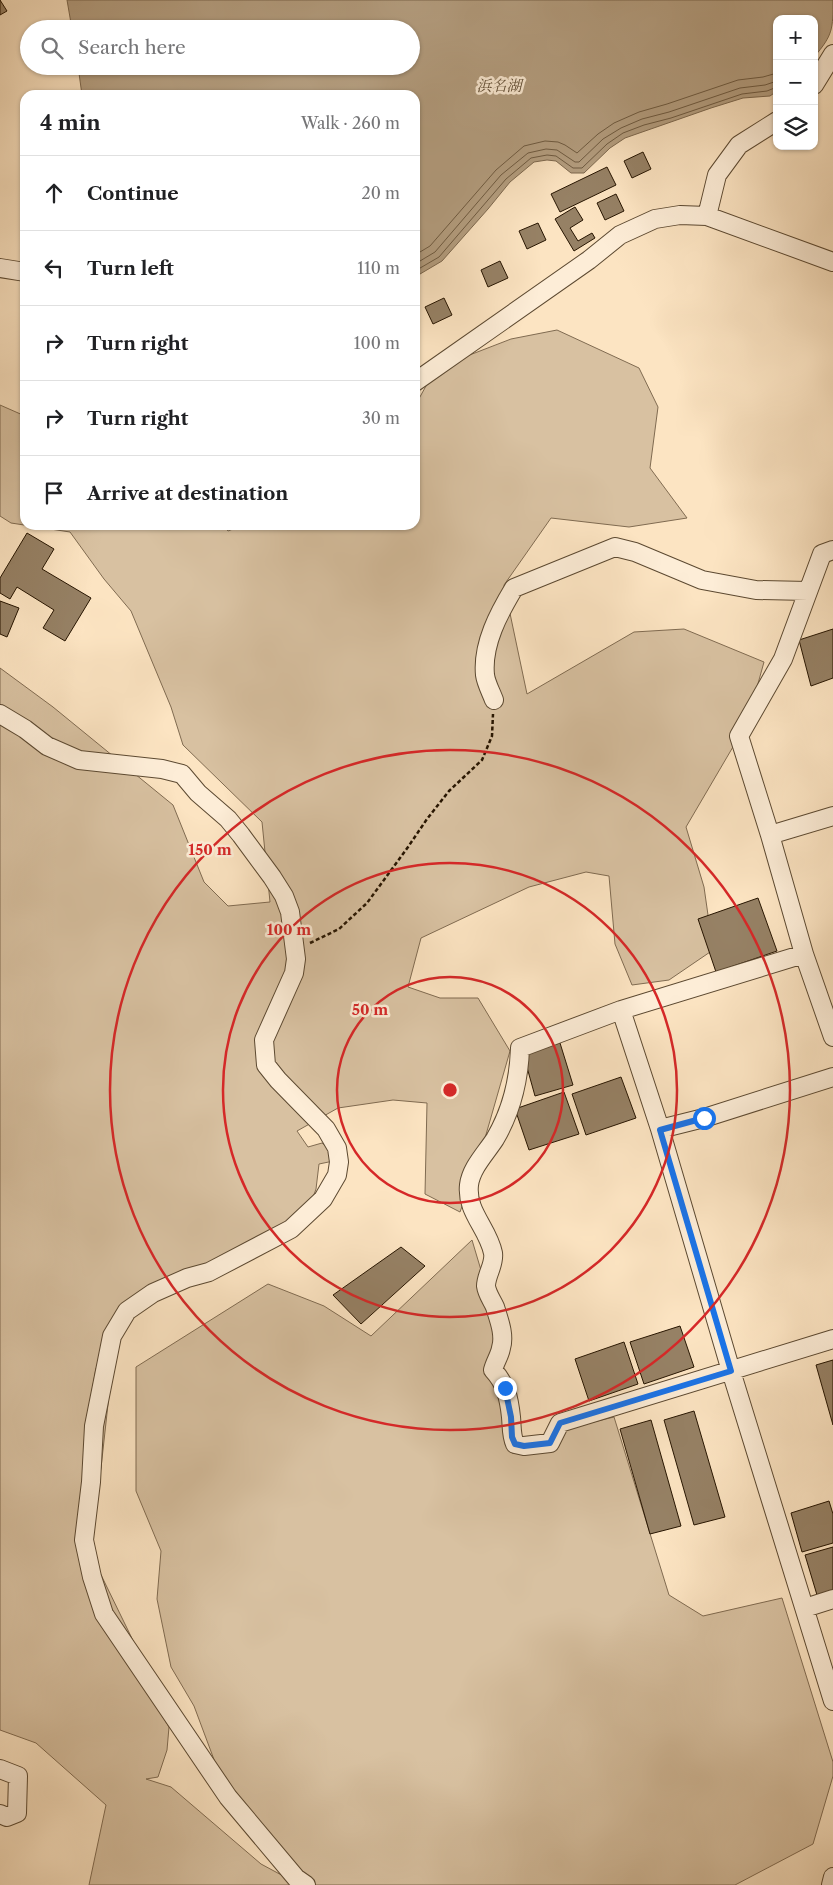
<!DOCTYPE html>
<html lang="en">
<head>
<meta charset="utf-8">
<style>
  :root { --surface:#fff; --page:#f2f2f2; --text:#202124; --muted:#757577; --line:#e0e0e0 }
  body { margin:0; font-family:"Libre Caslon Text","Noto Serif JP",serif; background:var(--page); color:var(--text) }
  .controls { position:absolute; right:15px; top:15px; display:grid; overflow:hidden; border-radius:10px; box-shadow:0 1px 4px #0004 }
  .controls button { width:45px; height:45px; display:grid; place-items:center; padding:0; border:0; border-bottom:1px solid var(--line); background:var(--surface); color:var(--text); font:25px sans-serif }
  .stop { position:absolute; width:15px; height:15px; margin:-11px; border:4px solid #1a73e8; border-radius:50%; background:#fff }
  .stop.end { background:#1a73e8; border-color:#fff; box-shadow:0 1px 5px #0008 }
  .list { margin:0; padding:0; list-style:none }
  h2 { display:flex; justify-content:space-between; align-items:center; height:65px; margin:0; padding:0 20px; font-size:21px }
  h2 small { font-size:16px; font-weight:400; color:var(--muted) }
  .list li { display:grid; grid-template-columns:32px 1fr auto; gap:15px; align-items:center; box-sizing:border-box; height:75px; padding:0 20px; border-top:1px solid var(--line) }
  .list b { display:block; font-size:19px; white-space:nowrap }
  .list em { font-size:16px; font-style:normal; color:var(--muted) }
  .icon { flex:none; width:28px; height:28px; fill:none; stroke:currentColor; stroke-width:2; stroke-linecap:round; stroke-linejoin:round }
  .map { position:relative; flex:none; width:833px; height:1885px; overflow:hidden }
  .search { position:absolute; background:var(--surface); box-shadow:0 1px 4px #0004; left:20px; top:20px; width:400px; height:55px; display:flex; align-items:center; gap:12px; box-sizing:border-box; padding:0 18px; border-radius:28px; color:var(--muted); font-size:19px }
  .panel { position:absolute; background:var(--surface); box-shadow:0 1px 4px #0004; left:20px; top:90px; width:400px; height:440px; border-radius:15px }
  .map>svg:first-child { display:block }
  .green { fill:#d8c1a1; stroke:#806b51 }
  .water { fill:#b49e80; stroke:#7c674d }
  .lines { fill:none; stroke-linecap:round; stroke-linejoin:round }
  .shore { stroke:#6e5a40; stroke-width:1 }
  .building { fill:#968165; stroke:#271501 }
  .minor-casing { stroke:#5c4931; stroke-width:20 }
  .path { stroke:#271501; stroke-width:2.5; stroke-dasharray:4 2.5; stroke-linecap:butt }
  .minor { stroke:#fdedd7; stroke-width:18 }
  .route { stroke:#1a73e8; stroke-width:6 }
  .ring { fill:none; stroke:#d62828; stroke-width:2.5 }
  .labels { text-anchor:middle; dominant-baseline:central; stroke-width:5; stroke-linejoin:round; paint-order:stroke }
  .water-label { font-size:15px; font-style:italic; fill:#5f4c34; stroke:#fdedd7 }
  .centre { fill:#d62828; stroke:#fdedd7; stroke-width:2.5 }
  .ring-label { font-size:15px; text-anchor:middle; font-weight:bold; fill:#d62828; stroke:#fdedd7; stroke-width:5; stroke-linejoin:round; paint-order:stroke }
</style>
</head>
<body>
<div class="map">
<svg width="833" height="1885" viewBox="0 0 833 1885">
  <rect width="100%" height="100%" fill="#fce4c2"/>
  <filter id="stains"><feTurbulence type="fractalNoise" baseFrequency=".004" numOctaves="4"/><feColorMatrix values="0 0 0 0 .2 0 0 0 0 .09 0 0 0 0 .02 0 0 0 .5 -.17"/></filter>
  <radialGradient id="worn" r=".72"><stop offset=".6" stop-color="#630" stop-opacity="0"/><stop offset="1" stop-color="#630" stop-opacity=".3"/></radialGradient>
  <path class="green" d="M 557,330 L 639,368 L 658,407 L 650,468 L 687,518 L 629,527 L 551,518 L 504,585 L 527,694 L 634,632 L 684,629 L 764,662 L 747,723 L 686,827 L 704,887 L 713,950 L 669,980 L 632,985 L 615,944 L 609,876 L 586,872 L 529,887 L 421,938 L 408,987 L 440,998 L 478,998 L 510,1051 L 479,1159 L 460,1212 L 425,1194 L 427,1103 L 393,1100 L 338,1108 L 297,1131 L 308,1147 L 322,1143 L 343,1159 L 319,1164 L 316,1189 L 309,1208 L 279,1231 L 148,1290 L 106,1361 L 96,1368 L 92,1391 L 110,1386 L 101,1468 L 84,1540 L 162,1700 L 154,1702 L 169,1727 L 167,1750 L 158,1777 L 146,1779 L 171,1787 L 261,1864 L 300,1885 L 89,1885 L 106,1805 L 36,1743 L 0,1730 L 0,668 L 53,707 L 173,805 L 204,882 L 228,906 L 270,902 L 262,822 L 183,745 L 171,707 L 131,611 L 104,579 L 70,532 L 11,523 L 0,516 L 0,405 L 25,416 L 25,525 L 223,525 L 228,531 L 243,525 L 415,525 L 415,449 L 417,448 L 416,404 L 436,368 L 511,339 Z
    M 472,1240 L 498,1327 L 492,1349 L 512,1453 L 551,1451 L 565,1429 L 614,1417 L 669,1595 L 703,1616 L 782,1598 L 833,1762 L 833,1776 L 813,1844 L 735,1885 L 309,1885 L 228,1797 L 194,1706 L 171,1667 L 157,1599 L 161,1551 L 136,1491 L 136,1367 L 268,1284 L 324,1306 L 371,1336 Z"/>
  <path class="water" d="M 67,0 L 833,0 C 833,29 833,35 814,57 L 814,19 L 777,19 L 777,91 L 770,96 L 743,98 L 711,108 L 625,138 L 610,148 L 584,173 L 571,173 L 556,161 L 547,160 L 534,162 L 510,182 L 488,209 L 442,261 L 415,277 L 415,95 L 82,95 L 78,66 L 411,66 L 411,29 L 72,29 Z"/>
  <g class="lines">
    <path class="shore" d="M 415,255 L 430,246 L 496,170 L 524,146 L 545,141 L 558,142 L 565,145 L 577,153 L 598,134 L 614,123 L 639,112 L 667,104 L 738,80 L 763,77 L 777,73
      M 415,264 L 435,252 L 501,175 L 528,153 L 546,149 L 557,150 L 575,162 L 579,162 L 603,139 L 621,128 L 642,119 L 669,112 L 740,88 L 765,85 L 777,81
      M 415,271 L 439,257 L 506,179 L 531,158 L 547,155 L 556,156 L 573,168 L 582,168 L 607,144 L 623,133 L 644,125 L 671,118 L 742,94 L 767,91 L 777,87"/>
  </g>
  <path class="building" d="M 0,0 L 7,11 L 0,15 Z
    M 643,152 L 651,169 L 632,178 L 624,161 Z
    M 607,167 L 616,185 L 560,212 L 551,194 Z
    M 616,194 L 624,211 L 605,220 L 597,203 Z
    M 575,207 L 583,220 L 570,228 L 578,241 L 592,233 L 595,238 L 574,251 L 555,219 Z
    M 538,223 L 546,240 L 527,249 L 519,231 Z
    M 500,261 L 508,278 L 488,287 L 481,270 Z
    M 444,298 L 452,315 L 433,324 L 425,307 Z
    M 27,533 L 54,549 L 42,569 L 91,598 L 65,641 L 43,628 L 54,610 L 17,587 L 10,599 L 0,593 L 0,578 Z
    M 0,601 L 19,608 L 7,637 L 0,634 Z
    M 833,629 L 833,678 L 811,686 L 799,640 Z
    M 758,898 L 777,951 L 716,972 L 698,919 Z
    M 560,1043 L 573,1085 L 535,1096 L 523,1053 Z
    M 621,1077 L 636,1118 L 586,1135 L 572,1094 Z
    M 564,1092 L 579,1134 L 529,1150 L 515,1109 Z
    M 401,1247 L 425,1266 L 361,1324 L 333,1295 Z
    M 680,1326 L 694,1367 L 644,1384 L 630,1342 Z
    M 624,1342 L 638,1384 L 589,1401 L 575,1359 Z
    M 833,1360 L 833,1425 L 816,1365 Z
    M 694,1411 L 725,1517 L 694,1525 L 664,1420 Z
    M 651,1420 L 681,1526 L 650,1534 L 620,1429 Z
    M 829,1501 L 833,1514 L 833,1543 L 802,1552 L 791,1513 Z
    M 833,1547 L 833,1590 L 817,1595 L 805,1555 Z"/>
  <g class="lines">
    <defs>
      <path id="minor" d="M 814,85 L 833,54
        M 707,216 L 717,175 L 739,145 L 777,121
        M 0,268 L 25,272
        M 415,382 L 589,260 L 620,235 L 655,219 L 680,215 L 707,216 L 833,262
        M 833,550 L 822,554 L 783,659 L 739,736 L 770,835 L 804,954 L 833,1037
        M 494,700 C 491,692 486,683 485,675 C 482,644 499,613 514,588 L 615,547 L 635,552 L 702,580 L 756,590 L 808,591
        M 0,714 L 25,729 L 47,746 L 79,760 L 162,769 L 182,774 L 198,793 L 228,819 L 241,835 L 272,877 L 284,896 L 290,912 L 296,959 L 294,973 L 264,1040 L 266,1065 L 278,1080 L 326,1129 L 337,1148 L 339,1162 L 337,1175 L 323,1199 L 291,1229 L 209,1272 L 187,1278 L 153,1293 L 127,1311 L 112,1336 L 94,1426 L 91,1482 L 84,1540 L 92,1577 L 104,1614 L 228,1797 L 296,1878 L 306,1885
        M 770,835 L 833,816
        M 804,954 L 621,1010 L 520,1048 C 519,1080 512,1110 495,1139 C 486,1153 471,1168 469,1185 C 466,1212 488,1228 493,1253 C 495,1264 486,1275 486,1286 C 487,1294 492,1300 495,1307 C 499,1320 505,1335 501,1348 C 500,1355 495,1362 493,1370 C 506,1384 509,1398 511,1417 C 512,1427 511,1435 515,1444 L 524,1446 L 550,1443 L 560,1423 L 833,1339
        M 621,1010 L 660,1129 L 731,1371 L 833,1701
        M 660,1129 L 704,1118 L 833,1077
        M 805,1608 L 833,1599
        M 0,1769 L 18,1776 L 17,1813 L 7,1817 L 0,1814
        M 831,1885 L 833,1877"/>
    </defs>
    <use href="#minor" class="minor-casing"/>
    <path class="path" d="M 310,943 L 339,929 L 367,903 L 408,847 L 427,819 L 449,791 L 482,760 L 492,736 L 493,714"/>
    <use href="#minor" class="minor"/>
  </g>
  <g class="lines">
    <path class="route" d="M 505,1388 L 511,1417 L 512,1437 L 515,1444 L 524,1446 L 550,1443 L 560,1423 L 731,1371 L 660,1130 L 704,1118"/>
  </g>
  <g class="ring">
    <circle cx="450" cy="1090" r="113"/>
    <circle cx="450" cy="1090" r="227"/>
    <circle cx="450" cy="1090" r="340"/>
  </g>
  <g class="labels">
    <g class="water-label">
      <text x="499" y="85">浜名湖</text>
    </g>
  </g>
  <circle cx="450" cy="1090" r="8" class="centre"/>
  <g class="ring-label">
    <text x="210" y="855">150 m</text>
    <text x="289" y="935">100 m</text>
    <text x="370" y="1015">50 m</text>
  </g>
  <rect width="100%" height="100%" filter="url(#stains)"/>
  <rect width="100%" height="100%" fill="url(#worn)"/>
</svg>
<div class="controls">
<button>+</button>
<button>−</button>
<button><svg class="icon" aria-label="layers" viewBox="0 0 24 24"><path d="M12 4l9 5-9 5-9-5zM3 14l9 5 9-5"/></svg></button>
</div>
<div class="stop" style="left:704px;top:1118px"></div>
<div class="stop end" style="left:505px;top:1388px"></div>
<div class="search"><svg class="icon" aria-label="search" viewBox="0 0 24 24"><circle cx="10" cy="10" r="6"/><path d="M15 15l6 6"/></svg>Search here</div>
<section class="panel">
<h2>4 min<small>Walk · 260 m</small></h2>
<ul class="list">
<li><svg class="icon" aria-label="ahead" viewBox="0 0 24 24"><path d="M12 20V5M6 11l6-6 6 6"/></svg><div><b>Continue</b></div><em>20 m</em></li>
<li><svg class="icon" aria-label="left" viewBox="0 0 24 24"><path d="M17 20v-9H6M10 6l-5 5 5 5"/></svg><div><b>Turn left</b></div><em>110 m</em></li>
<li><svg class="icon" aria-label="right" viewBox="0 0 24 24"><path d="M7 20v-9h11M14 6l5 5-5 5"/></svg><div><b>Turn right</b></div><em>100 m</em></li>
<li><svg class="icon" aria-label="right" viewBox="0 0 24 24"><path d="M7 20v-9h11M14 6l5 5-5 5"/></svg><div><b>Turn right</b></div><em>30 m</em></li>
<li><svg class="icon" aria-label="arrive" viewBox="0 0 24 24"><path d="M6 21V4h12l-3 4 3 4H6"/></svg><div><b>Arrive at destination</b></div></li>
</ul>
</section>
</div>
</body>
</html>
